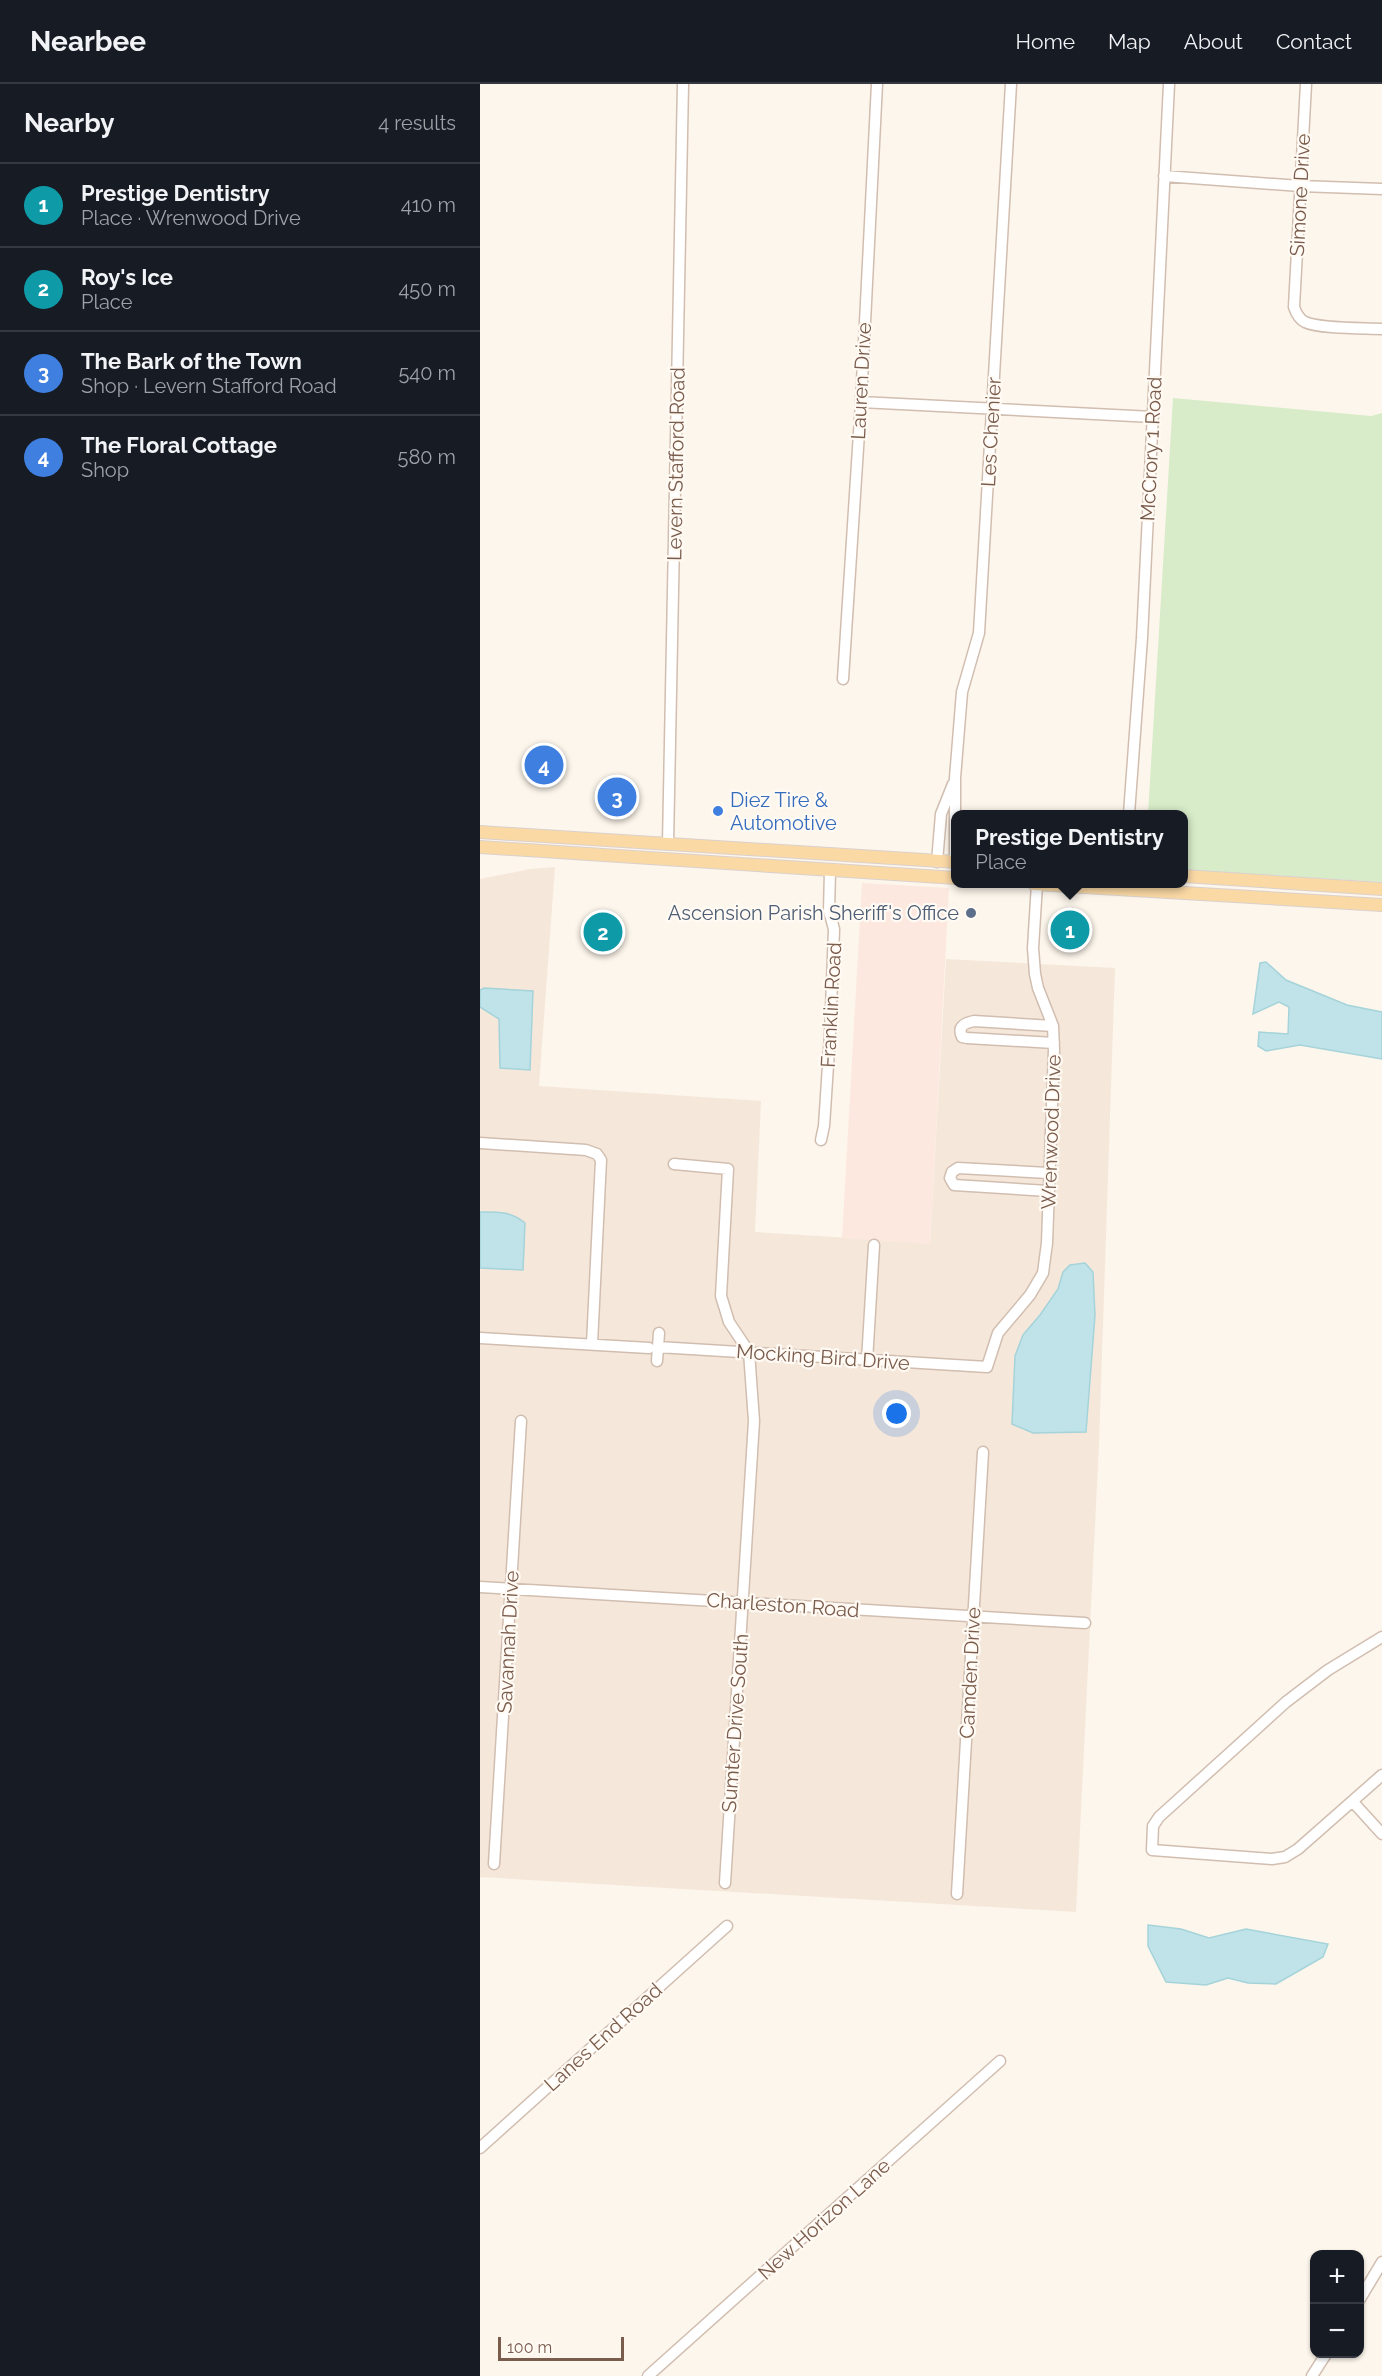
<!DOCTYPE html>
<html lang="en">
<head>
<meta charset="utf-8">
<style>
  :root { --surface:#171b24; --page:#20242c; --text:#f1f3f6; --muted:#9ea1a6; --line:#363941; --accent:#db2777 }
  body { margin:0; font-family:Raleway,sans-serif; background:var(--page); color:var(--text) }
  .controls { position:absolute; right:18px; bottom:18px; display:grid; overflow:hidden; border-radius:12px; box-shadow:0 2px 4px #0004 }
  .controls button { width:54px; height:54px; display:grid; place-items:center; padding:0; border:0; border-bottom:2px solid var(--line); background:var(--surface); color:var(--text); font:30px sans-serif }
  .scale { position:absolute; left:18px; bottom:15px; width:126px; box-sizing:border-box; padding-left:6px; border:3px solid #7a5c4d; border-top:0; font-size:16px; line-height:21px; white-space:nowrap; color:#7a5c4d; -webkit-text-stroke:4px #fffaf3; paint-order:stroke }
  .you { position:absolute; left:417px; top:1330px; width:21px; height:21px; margin:-15px; border:4px solid #fff; border-radius:50%; background:#1a73e8; box-shadow:0 0 0 9px #1a73e833 }
  .badge { display:grid; place-items:center; width:39px; height:39px; border-radius:50%; background:var(--accent); color:#fff; font-size:20px; font-weight:700 }
  .pin { position:absolute; translate:-50% -50%; border:3px solid #fff; box-shadow:0 2px 6px #0006 }
  .popup { position:absolute; left:471px; top:726px; width:237px; height:78px; box-sizing:border-box; display:grid; place-content:center; border-radius:12px; background:var(--surface); filter:drop-shadow(0 2px 4px #0005); font-size:20px; white-space:nowrap; color:var(--muted) }
  .popup b { font-size:22px; color:var(--text) }
  .popup::after { content:''; position:absolute; left:50%; top:100%; margin-left:-12px; border:12px solid transparent; border-top-color:var(--surface) }
  .list { margin:0; padding:0; list-style:none }
  h2 { display:flex; justify-content:space-between; align-items:center; height:78px; margin:0; padding:0 24px; font-size:26px }
  h2 small { font-size:20px; font-weight:400; color:var(--muted) }
  .list li { display:grid; grid-template-columns:39px 1fr auto; gap:18px; align-items:center; box-sizing:border-box; height:84px; padding:0 24px; border-top:2px solid var(--line) }
  .list b { display:block; font-size:22px; white-space:nowrap }
  .list p { margin:0; font-size:20px; white-space:nowrap; color:var(--muted) }
  .list em { font-size:20px; font-style:normal; color:var(--muted) }
  .map { position:relative; flex:none; width:902px; height:2292px; overflow:hidden }
  header { display:flex; align-items:center; gap:36px; box-sizing:border-box; height:84px; padding:0 30px; background:var(--surface); border-bottom:2px solid var(--line) }
  header strong { font-size:28px }
  nav { display:flex; gap:33px; margin-inline-start:auto; font-size:21px }
  main { display:flex }
  aside { flex:1; background:var(--surface) }
  .map>svg:first-child { display:block }
  .residential { fill:#f5e8da }
  .commercial { fill:#fde8e0 }
  .green { fill:#d8ecc9 }
  .water { fill:#bfe3e8; stroke:#a5d3da; stroke-width:1.5 }
  .lines { fill:none; stroke-linecap:round; stroke-linejoin:round }
  .minor-casing { stroke:#d1beb0; stroke-width:13 }
  .major-casing { stroke:#dad1cd; stroke-width:14 }
  .minor { stroke:#fff; stroke-width:10 }
  .major { stroke:#fbd9a5; stroke-width:12 }
  .shop-dot { fill:#3f7fe0; stroke:#fffaf3; stroke-width:2 }
  .service-dot { fill:#5c6f8a; stroke:#fffaf3; stroke-width:2 }
  .labels { text-anchor:middle; dominant-baseline:central; stroke-width:4.5; stroke-linejoin:round; paint-order:stroke }
  .street-label { font-size:20px; fill:#7a5c4d; stroke:#fffaf3 }
  .shop-label { font-size:20px; fill:#366cbe; stroke:#fffaf3; text-anchor:start }
  .service-label { font-size:20px; fill:#4e5e75; stroke:#fffaf3; text-anchor:end }
</style>
</head>
<body>
<header>
<strong>Nearbee</strong>
<nav><a>Home</a><a>Map</a><a>About</a><a>Contact</a></nav>
</header>
<main>
<aside>
<h2>Nearby<small>4 results</small></h2>
<ul class="list">
<li><span class="badge" style="background:#0f9aa8">1</span><div><b>Prestige Dentistry</b><p>Place · Wrenwood Drive</p></div><em>410 m</em></li>
<li><span class="badge" style="background:#0f9aa8">2</span><div><b>Roy's Ice</b><p>Place</p></div><em>450 m</em></li>
<li><span class="badge" style="background:#3f7fe0">3</span><div><b>The Bark of the Town</b><p>Shop · Levern Stafford Road</p></div><em>540 m</em></li>
<li><span class="badge" style="background:#3f7fe0">4</span><div><b>The Floral Cottage</b><p>Shop</p></div><em>580 m</em></li>
</ul>
</aside>
<div class="map">
<svg width="902" height="2292" viewBox="0 0 902 2292">
  <rect width="100%" height="100%" fill="#fdf6ec"/>
  <path class="residential" d="M 75,783 L 59,1002 L 281,1017 L 275,1148 L 450,1159 L 466,875 L 635,884 L 619,1360 L 596,1828 L 0,1793 L 0,795 L 50,785 Z"/>
  <path class="commercial" d="M 382,799 L 469,804 L 450,1160 L 362,1154 Z"/>
  <path class="green" d="M 693,314 L 891,332 L 902,329 L 902,798 L 704,786 L 704,730 L 668,730 Z"/>
  <path class="water" d="M 786,878 L 806,896 L 867,921 L 902,928 L 902,975 L 820,961 L 786,967 L 778,962 L 779,948 L 808,950 L 809,923 L 799,918 L 773,930 L 780,879 Z
    M 4,904 L 53,907 L 50,986 L 20,984 L 19,935 L 0,923 L 0,906 Z
    M 0,1128 C 17,1128 31,1127 45,1139 L 43,1186 L 0,1184 Z
    M 605,1179 L 613,1188 L 615,1231 L 606,1348 L 553,1349 L 532,1340 L 535,1272 L 543,1251 L 560,1231 L 578,1205 L 583,1188 L 590,1181 Z
    M 668,1841 L 701,1845 L 729,1854 L 766,1845 L 848,1860 L 843,1873 L 796,1900 L 768,1899 L 748,1894 L 726,1901 L 686,1898 L 668,1862 Z"/>
  <g class="lines">
    <defs>
      <path id="minor" d="M 826,0 L 814,223 C 816,229 819,235 825,238 C 840,245 883,244 902,245
        M 684,92 L 820,102 L 902,105
        M 381,318 L 673,333
        M 363,595 L 381,318 L 397,0
        M 649,730 L 662,554 L 689,0
        M 188,760 L 203,0
        M 457,778 L 461,730 L 473,700
        M 475,778 L 475,694 L 482,608 L 499,549 L 531,0
        M 573,942 L 494,937 C 485,939 477,942 482,953 L 487,954 L 574,959
        M 341,1056 L 344,1042 L 350,951 L 354,845 L 349,827 L 350,787
        M 0,1059 L 106,1066 L 117,1070 L 121,1076 L 112,1260
        M 194,1080 L 248,1085 L 241,1212 L 249,1238 L 269,1268 L 274,1337 L 245,1799
        M 568,1107 L 474,1101 L 470,1094 L 472,1088 L 478,1084 L 568,1089
        M 0,1254 L 169,1264
        M 178,1263 L 507,1283 L 518,1249 L 550,1211 L 563,1189 L 567,1159 L 574,966 L 573,942 L 558,904 L 555,890 L 553,864 L 557,800
        M 177,1277 L 179,1249
        M 387,1277 L 394,1161
        M 0,1503 L 605,1539
        M 902,1553 L 848,1586 L 806,1618 L 679,1733 L 673,1742 L 672,1766 L 792,1775 L 805,1773 L 818,1765 L 902,1691
        M 873,1718 L 902,1750
        M 14,1780 L 41,1337
        M 477,1810 L 503,1368
        M 0,2064 L 247,1842
        M 880,2215 L 902,2178
        M 168,2292 L 520,1977
        M 832,2292 L 846,2270"/>
      <path id="major" d="M 0,748 L 476,778
        M 0,763 L 476,794
        M 704,792 L 902,805
        M 554,800 L 902,821"/>
    </defs>
    <use href="#minor" class="minor-casing"/>
    <use href="#major" class="major-casing"/>
    <use href="#minor" class="minor"/>
    <use href="#major" class="major"/>
  </g>
  <circle class="shop-dot" cx="238" cy="727" r="6"/>
  <circle class="service-dot" cx="491" cy="829" r="6"/>
  <g class="labels">
    <g class="street-label">
      <text transform="translate(820 111) rotate(-87)">Simone Drive</text>
      <text transform="translate(381 297) rotate(-87)">Lauren Drive</text>
      <text transform="translate(511 348) rotate(-87)">Les Chenier</text>
      <text transform="translate(671 365) rotate(-87)">McCrory 1 Road</text>
      <text transform="translate(196 380) rotate(-89)">Levern Stafford Road</text>
      <text transform="translate(351 921) rotate(-87)">Franklin Road</text>
      <text transform="translate(571 1048) rotate(-88)">Wrenwood Drive</text>
      <text transform="translate(343 1273) rotate(4)">Mocking Bird Drive</text>
      <text transform="translate(303 1521) rotate(4)">Charleston Road</text>
      <text transform="translate(28 1558) rotate(-87)">Savannah Drive</text>
      <text transform="translate(490 1589) rotate(-87)">Camden Drive</text>
      <text transform="translate(255 1639) rotate(-86)">Sumter Drive South</text>
      <text transform="translate(123 1953) rotate(-42)">Lanes End Road</text>
      <text transform="translate(344 2135) rotate(-42)">New Horizon Lane</text>
    </g>
    <g class="shop-label">
      <text x="250" y="716">Diez Tire &amp;<tspan x="250" dy="23">Automotive</tspan></text>
    </g>
    <g class="service-label">
      <text x="479" y="829">Ascension Parish Sheriff's Office</text>
    </g>
  </g>
</svg>
<div class="controls">
<button>+</button>
<button>−</button>
</div>
<div class="scale">100 m</div>
<div class="you"></div>
<div class="pin badge" style="left:590px;top:846px;background:#0f9aa8">1</div>
<div class="popup"><b>Prestige Dentistry</b>Place</div>
<div class="pin badge" style="left:123px;top:848px;background:#0f9aa8">2</div>
<div class="pin badge" style="left:137px;top:713px;background:#3f7fe0">3</div>
<div class="pin badge" style="left:64px;top:681px;background:#3f7fe0">4</div>
</div>
</main>
</body>
</html>
